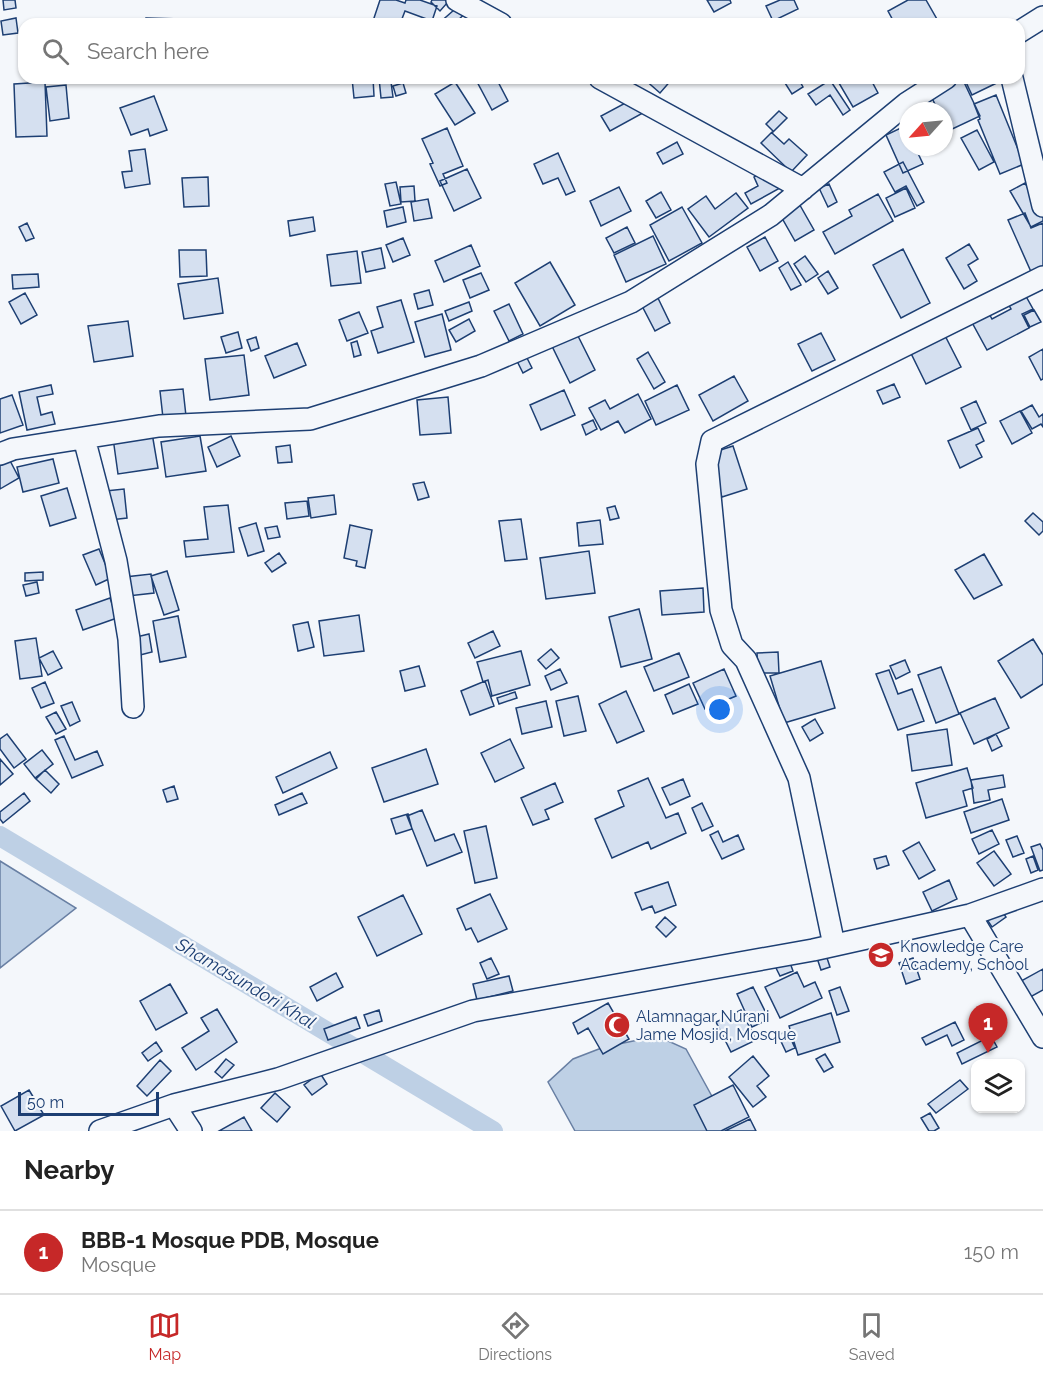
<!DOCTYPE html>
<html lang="en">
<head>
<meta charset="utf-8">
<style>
  :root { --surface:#fff; --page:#f6f6f6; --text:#222; --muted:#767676; --line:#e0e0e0; --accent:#c62828 }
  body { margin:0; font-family:Raleway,sans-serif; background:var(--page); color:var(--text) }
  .controls { position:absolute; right:18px; bottom:18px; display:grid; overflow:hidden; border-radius:12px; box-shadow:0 2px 4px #0004 }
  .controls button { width:54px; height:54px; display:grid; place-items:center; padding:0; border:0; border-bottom:2px solid var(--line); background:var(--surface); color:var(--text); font:30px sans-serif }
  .compass { position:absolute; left:899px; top:102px; width:54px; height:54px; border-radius:50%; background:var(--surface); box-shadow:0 2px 4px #0004; rotate:243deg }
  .scale { position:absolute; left:18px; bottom:15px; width:141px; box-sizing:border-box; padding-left:6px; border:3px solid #1d3f73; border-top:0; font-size:16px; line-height:21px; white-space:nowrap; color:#1d3f73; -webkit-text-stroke:4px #f4f7fb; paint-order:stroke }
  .you { position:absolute; left:720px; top:710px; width:21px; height:21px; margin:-15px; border:4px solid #fff; border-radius:50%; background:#1a73e8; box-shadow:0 0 0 9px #1a73e833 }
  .badge { display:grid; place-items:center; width:39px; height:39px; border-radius:50%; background:var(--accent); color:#fff; font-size:20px; font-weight:700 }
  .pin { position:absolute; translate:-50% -50px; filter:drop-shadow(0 2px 3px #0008) }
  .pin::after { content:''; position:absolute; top:32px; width:21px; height:18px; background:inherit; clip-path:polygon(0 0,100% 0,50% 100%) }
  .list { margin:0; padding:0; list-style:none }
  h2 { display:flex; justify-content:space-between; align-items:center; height:78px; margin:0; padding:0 24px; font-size:26px }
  h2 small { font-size:20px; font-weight:400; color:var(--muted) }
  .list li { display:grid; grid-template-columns:39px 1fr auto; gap:18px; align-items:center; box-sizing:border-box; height:84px; padding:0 24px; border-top:2px solid var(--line) }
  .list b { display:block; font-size:22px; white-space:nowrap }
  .list p { margin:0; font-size:20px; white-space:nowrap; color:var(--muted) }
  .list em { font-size:20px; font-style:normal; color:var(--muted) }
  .icon { flex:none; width:33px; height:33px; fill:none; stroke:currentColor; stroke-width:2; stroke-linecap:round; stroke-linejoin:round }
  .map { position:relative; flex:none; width:1043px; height:1131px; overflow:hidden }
  .search { position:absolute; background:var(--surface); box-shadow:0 2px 4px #0004; left:18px; right:18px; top:18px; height:66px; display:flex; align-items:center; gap:15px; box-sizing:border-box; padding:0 21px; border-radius:18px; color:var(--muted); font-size:22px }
  .sheet { height:162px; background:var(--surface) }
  nav { display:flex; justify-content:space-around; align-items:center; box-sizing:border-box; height:84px; border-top:2px solid var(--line); background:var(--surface); font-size:16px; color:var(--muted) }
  nav a { display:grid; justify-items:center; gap:3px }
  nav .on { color:var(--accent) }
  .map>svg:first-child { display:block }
  .water { fill:#bed0e5; stroke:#687fa3; stroke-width:1.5 }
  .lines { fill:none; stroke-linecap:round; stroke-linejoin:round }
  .canal { stroke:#bed0e5; stroke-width:20 }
  .building { fill:#d5e0f0; stroke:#1d3f73; stroke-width:1.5 }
  .minor-casing { stroke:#1d3f73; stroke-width:24 }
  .minor { stroke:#f4f7fb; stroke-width:21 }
  .labels { text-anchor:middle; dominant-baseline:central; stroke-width:4.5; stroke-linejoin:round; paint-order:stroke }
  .poi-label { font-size:16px; fill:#1d3f73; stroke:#f4f7fb; text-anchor:start }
  .water-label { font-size:18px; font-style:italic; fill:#1d3f73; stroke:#f4f7fb }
</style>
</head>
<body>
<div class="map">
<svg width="1043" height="1131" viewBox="0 0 1043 1131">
  <rect width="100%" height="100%" fill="#f4f7fb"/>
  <path class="water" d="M 0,861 L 76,908 L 0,968 Z
    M 643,1039 L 666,1040 L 686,1049 L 714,1100 L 709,1113 L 725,1131 L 575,1131 L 548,1082 L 573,1059 L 604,1047 Z"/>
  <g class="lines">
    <path class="canal" d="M 0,836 L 493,1131"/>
  </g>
  <path class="building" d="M 3,0 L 15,0 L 16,8 L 4,10 Z
    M 380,0 L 396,0 L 405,3 L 406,0 L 420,0 L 437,6 L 432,21 L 405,11 L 400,24 L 372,24 Z
    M 432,0 L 445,0 L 448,2 L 440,11 L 431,2 Z
    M 707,0 L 730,0 L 731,3 L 714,12 Z
    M 780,0 L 794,0 L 798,9 L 773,21 L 766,6 Z
    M 908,0 L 926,0 L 938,21 L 932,24 L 918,24 L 915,19 L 905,24 L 895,24 L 888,11 Z
    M 462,3 L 469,10 L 458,20 L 461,24 L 438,24 Z
    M 16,18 L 18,33 L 3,35 L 1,21 Z
    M 146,18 L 182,19 L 182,24 L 146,24 Z
    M 352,78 L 373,78 L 374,96 L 354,98 Z
    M 379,78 L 396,78 L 396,82 L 391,82 L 393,97 L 381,98 Z
    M 475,78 L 496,78 L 508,101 L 492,110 Z
    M 643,78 L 673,78 L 660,93 Z
    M 794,78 L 798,78 L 803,87 L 792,94 L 785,83 Z
    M 836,78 L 870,78 L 878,93 L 853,107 Z
    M 950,78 L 962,78 L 980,116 L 948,131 L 944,123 L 944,111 L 938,111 L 928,89 Z
    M 964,78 L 1007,78 L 972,95 Z
    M 830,80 L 850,110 L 843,115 L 830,95 L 816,105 L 808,94 Z
    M 45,82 L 47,136 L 16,137 L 14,84 Z
    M 455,82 L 475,113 L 455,125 L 435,94 Z
    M 403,83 L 406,93 L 396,96 L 393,86 Z
    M 66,85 L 69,118 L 50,121 L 46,87 Z
    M 644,93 L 652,108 L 610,131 L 601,116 Z
    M 996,95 L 1024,164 L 1000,174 L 978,120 L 980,119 L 974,104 Z
    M 154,96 L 167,130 L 150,136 L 148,129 L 131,135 L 120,108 Z
    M 779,111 L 787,118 L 772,133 L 784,144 L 789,139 L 807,155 L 791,172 L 761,143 L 773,131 L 766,124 Z
    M 905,126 L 908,132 L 908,147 L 915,147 L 923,164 L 903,173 L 886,135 Z
    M 447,128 L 463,166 L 443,174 L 447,183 L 440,186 L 430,164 L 433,163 L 422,139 Z
    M 977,130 L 994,162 L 979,170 L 961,138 Z
    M 677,142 L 683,154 L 663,164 L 657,153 Z
    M 145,149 L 150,184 L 125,188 L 122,172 L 132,171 L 129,151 Z
    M 558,153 L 575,191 L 566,195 L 558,178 L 543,184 L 534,164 Z
    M 903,162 L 924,202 L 917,206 L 906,186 L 895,192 L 884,172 Z
    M 769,168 L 780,188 L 751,204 L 745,193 L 758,186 L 754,177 Z
    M 467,169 L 481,198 L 454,211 L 440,181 Z
    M 208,177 L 209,206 L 184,207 L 182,178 Z
    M 396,182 L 401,204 L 390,206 L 385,184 Z
    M 1025,183 L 1043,216 L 1043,221 L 1031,227 L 1010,191 Z
    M 829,184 L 837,202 L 828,207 L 819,188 Z
    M 414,186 L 415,201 L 401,202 L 400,187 Z
    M 619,187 L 631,211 L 601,226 L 590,201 Z
    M 906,188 L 915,208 L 895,217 L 886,198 Z
    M 661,192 L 671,210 L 656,218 L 646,201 Z
    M 736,193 L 748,208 L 709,237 L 688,209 L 706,196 L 715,209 Z
    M 793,193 L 814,230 L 795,241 L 774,204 Z
    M 878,194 L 893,221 L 835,254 L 823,232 L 852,216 L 849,210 Z
    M 428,199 L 432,218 L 414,221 L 411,202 Z
    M 403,207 L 406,222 L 387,227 L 384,211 Z
    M 682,207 L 702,243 L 669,261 L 650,225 Z
    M 1025,213 L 1031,228 L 1043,223 L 1043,269 L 1032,274 L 1008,220 Z
    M 313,217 L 315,231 L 290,236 L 288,221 Z
    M 27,223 L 34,238 L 26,241 L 19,227 Z
    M 627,227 L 635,243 L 614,253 L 606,238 Z
    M 653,236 L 666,264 L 626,282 L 614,255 Z
    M 765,237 L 778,261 L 760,271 L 747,247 Z
    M 403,238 L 410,255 L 393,262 L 386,245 Z
    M 969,244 L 978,259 L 968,265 L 977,281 L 964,289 L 946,258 Z
    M 471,245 L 480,266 L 444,282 L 435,261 Z
    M 381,248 L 385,268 L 366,272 L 362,252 Z
    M 903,249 L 930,303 L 901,318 L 873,265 Z
    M 179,250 L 206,250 L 207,276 L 180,277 Z
    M 357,251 L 361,283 L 331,286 L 327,255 Z
    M 805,256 L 818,274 L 806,282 L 794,264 Z
    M 550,262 L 575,305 L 540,326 L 515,283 Z
    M 788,262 L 801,285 L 791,290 L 779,268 Z
    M 828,271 L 838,288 L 828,294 L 818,278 Z
    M 481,273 L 489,290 L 470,298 L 463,280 Z
    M 38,274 L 39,287 L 13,289 L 12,275 Z
    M 218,278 L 223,313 L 184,319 L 178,284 Z
    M 429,290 L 433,305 L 418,309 L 414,294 Z
    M 1023,291 L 1033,309 L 1022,314 L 1029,328 L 987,350 L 969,317 L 986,308 L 992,319 L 1011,309 L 1006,300 Z
    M 25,293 L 37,315 L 21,324 L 9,302 Z
    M 656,294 L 670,323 L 655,331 L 640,302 Z
    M 401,300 L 414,342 L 378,353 L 371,331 L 383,327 L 377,307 Z
    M 469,302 L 472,311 L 449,321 L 445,311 Z
    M 509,304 L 523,334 L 509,341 L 494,311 Z
    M 1034,310 L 1041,322 L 1030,327 L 1024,315 Z
    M 359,312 L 368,333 L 347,341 L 339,320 Z
    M 442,314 L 451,350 L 425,357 L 415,322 Z
    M 469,319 L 475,331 L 456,342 L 449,330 Z
    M 937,320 L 961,367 L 926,384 L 903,337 Z
    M 128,321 L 133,356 L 94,362 L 88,326 Z
    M 575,330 L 595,370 L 570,383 L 550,342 Z
    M 238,332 L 242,348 L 226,353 L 221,337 Z
    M 821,333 L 835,360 L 812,371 L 798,344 Z
    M 256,337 L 259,348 L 251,351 L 247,340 Z
    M 357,341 L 361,355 L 354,357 L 351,343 Z
    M 297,343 L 306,365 L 274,378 L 265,356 Z
    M 1043,349 L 1043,379 L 1041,380 L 1029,357 Z
    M 648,352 L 665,382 L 654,389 L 637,359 Z
    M 525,354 L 532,368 L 523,373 L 516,359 Z
    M 244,355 L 249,395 L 210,400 L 205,359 Z
    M 734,376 L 748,401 L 713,421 L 699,395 Z
    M 894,384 L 900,397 L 883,404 L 877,391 Z
    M 51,385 L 53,394 L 37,397 L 41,415 L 52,412 L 55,424 L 27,430 L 19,392 Z
    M 677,385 L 689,410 L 656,425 L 645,401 Z
    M 183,389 L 186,416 L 163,418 L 160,391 Z
    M 564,390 L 575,415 L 541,430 L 530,405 Z
    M 638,394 L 651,419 L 625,433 L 618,421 L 601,430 L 589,408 L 605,400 L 610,409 Z
    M 12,395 L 23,425 L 0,433 L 0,399 Z
    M 448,397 L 451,433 L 420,435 L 417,400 Z
    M 976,401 L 986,423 L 971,430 L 961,408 Z
    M 1032,405 L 1039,417 L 1043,414 L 1043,427 L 1041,424 L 1032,429 L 1021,411 Z
    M 1020,411 L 1032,433 L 1012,444 L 1000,421 Z
    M 593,420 L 597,429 L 586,435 L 582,425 Z
    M 978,428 L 984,441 L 976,445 L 982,457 L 960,468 L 948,441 Z
    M 152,433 L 158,468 L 118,474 L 113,438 Z
    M 200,436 L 206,471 L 166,477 L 161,442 Z
    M 231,436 L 240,456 L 217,467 L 208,447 Z
    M 290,445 L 292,462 L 278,463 L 276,447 Z
    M 733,446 L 747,489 L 722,497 L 708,454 Z
    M 6,453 L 19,478 L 0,489 L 0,457 Z
    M 53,459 L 59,483 L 23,492 L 17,467 Z
    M 424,482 L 429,497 L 418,500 L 413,484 Z
    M 67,488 L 76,518 L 50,526 L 41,496 Z
    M 124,489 L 127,518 L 110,520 L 106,491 Z
    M 334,495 L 336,514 L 311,518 L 308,498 Z
    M 307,501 L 309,516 L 287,519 L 285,503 Z
    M 228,505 L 234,552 L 186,557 L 184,541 L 208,539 L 204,507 Z
    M 615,506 L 619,518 L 610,520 L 607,508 Z
    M 1033,513 L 1043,522 L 1043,531 L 1039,535 L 1025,521 Z
    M 521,519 L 527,559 L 505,561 L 499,521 Z
    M 600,520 L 603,544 L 579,546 L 577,523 Z
    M 256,523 L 264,551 L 248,556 L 239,528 Z
    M 350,525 L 372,530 L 365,568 L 356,566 L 357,561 L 344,558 Z
    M 277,526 L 280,537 L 268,539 L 265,528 Z
    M 99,549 L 111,578 L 96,585 L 83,555 Z
    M 589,551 L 595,593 L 546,599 L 540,558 Z
    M 279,553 L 286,563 L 272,572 L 265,563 Z
    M 984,554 L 1002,585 L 974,599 L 955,570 Z
    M 167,571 L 179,610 L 164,615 L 151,576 Z
    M 43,572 L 43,580 L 25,581 L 25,573 Z
    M 151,574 L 154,593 L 128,596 L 125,577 Z
    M 37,582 L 39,593 L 26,596 L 23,585 Z
    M 703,588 L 704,612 L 662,615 L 660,591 Z
    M 110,598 L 117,618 L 83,630 L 76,610 Z
    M 639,609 L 652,659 L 621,667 L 609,617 Z
    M 359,615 L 364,651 L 324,656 L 319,621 Z
    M 178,616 L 186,657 L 160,662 L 153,621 Z
    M 308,622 L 314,647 L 298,651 L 293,625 Z
    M 493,631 L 500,646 L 475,658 L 468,643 Z
    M 149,634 L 152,652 L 136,656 L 132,638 Z
    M 36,638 L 42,676 L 20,679 L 15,641 Z
    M 1033,639 L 1043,655 L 1043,684 L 1021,698 L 998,661 Z
    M 551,649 L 559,658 L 546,669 L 538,660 Z
    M 53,651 L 62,668 L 48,675 L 39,658 Z
    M 521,651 L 530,685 L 492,696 L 488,680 L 483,682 L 477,662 Z
    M 778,652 L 779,673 L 758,673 L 757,653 Z
    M 679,653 L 689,677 L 654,691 L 644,667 Z
    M 905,660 L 910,672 L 896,679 L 890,666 Z
    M 821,661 L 835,708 L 784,723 L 770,676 Z
    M 419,666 L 425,686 L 405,691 L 400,671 Z
    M 941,667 L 959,714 L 936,723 L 918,675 Z
    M 560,669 L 567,683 L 551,690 L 545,676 Z
    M 724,669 L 736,696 L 705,709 L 693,683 Z
    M 889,670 L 898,694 L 912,689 L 924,721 L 898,730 L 876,674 Z
    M 485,681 L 494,706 L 470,715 L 461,691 Z
    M 45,682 L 54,703 L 41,708 L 32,688 Z
    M 689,684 L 698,704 L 673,714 L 665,695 Z
    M 626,691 L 644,731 L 617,743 L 599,704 Z
    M 515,692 L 517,698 L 499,704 L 497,698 Z
    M 578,696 L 586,731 L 564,736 L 556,701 Z
    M 995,698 L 1009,728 L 974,744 L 960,713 Z
    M 546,701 L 552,727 L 522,734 L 516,708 Z
    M 72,702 L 80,721 L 70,726 L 61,706 Z
    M 56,712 L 66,729 L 56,734 L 46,717 Z
    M 815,719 L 823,733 L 810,741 L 802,727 Z
    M 947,729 L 952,765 L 912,771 L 907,735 Z
    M 7,734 L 26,759 L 14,768 L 0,749 L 0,739 Z
    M 996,734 L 1002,746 L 992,751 L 987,739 Z
    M 64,736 L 75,760 L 97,751 L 103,765 L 72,778 L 55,740 Z
    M 510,739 L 524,768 L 495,782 L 481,753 Z
    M 426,749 L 438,784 L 384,802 L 372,768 Z
    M 42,750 L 53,764 L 35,778 L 24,764 Z
    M 330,752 L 337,768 L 283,793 L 276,777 Z
    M 0,759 L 13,774 L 0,785 Z
    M 967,768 L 973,788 L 963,791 L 967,806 L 926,818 L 916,783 Z
    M 45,770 L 59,784 L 51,793 L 36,779 Z
    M 1003,775 L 1005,787 L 988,790 L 990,800 L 974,803 L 971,780 Z
    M 648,778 L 666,818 L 678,813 L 686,833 L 651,849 L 648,842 L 612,858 L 595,819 L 624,806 L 618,791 Z
    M 683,779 L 690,796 L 670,805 L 662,788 Z
    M 555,783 L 563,802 L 545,810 L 549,819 L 533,825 L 521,798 Z
    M 174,786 L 178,799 L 167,802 L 163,790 Z
    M 24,793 L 30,801 L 3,823 L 0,819 L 0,812 Z
    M 302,793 L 307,803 L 279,815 L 275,805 Z
    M 1002,799 L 1009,820 L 971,833 L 964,812 Z
    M 702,803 L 713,826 L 702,831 L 692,808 Z
    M 422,810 L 435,841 L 454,834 L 462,852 L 427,866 L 407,816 Z
    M 408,814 L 412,829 L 396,834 L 391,819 Z
    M 486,826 L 497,878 L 475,883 L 464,831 Z
    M 992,830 L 999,844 L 979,854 L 972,839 Z
    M 718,831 L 723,842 L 738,835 L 744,849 L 722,859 L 710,835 Z
    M 1017,836 L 1024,853 L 1013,857 L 1006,840 Z
    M 919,842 L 935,870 L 919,879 L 903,851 Z
    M 1040,844 L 1043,850 L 1043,870 L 1040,871 L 1031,847 Z
    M 994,851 L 1011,874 L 994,886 L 977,863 Z
    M 886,856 L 889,865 L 877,869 L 874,859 Z
    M 1033,856 L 1038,870 L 1031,873 L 1026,859 Z
    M 949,880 L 957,899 L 932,911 L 923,892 Z
    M 668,882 L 676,905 L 655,913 L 652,906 L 642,910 L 635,893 Z
    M 490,894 L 507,929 L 478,942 L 471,928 L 466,930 L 457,909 Z
    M 403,895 L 422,934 L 377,956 L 358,917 Z
    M 1000,908 L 1006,917 L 992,927 L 986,918 Z
    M 665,917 L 676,927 L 666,937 L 656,927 Z
    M 826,955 L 830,967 L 821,970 L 817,958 Z
    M 491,958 L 499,974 L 487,979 L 480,963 Z
    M 913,958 L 920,979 L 906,984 L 899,963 Z
    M 789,960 L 793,971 L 780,976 L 775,966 Z
    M 1043,969 L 1043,990 L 1023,1001 L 1014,985 Z
    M 797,972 L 804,987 L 815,982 L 822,998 L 780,1018 L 765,987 Z
    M 336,973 L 343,987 L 317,1001 L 310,987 Z
    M 509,976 L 513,991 L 477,1000 L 473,984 Z
    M 170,984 L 187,1013 L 156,1030 L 140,1001 Z
    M 753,987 L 769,1019 L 752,1027 L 737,994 Z
    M 840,987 L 849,1011 L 837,1015 L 829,991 Z
    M 608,1003 L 629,1039 L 603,1054 L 588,1028 L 578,1034 L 573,1023 Z
    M 217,1009 L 237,1042 L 196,1070 L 182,1048 L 209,1031 L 201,1018 Z
    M 379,1010 L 382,1021 L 368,1026 L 364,1015 Z
    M 741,1010 L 756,1040 L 731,1052 L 716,1022 Z
    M 831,1013 L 840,1042 L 798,1055 L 789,1026 Z
    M 356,1017 L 360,1028 L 328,1040 L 324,1029 Z
    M 955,1022 L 964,1040 L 952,1046 L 947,1035 L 926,1045 L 922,1038 Z
    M 787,1031 L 795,1048 L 786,1052 L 778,1035 Z
    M 991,1036 L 997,1047 L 962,1064 L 957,1053 Z
    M 156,1042 L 162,1051 L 148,1061 L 142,1053 Z
    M 825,1054 L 833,1067 L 824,1072 L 816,1059 Z
    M 753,1056 L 769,1076 L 757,1086 L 766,1097 L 753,1107 L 729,1077 Z
    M 226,1059 L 234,1065 L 222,1078 L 215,1072 Z
    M 160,1060 L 171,1071 L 147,1096 L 137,1086 Z
    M 320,1073 L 327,1084 L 312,1095 L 304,1085 Z
    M 960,1080 L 968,1089 L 936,1113 L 928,1104 Z
    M 733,1085 L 749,1117 L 721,1131 L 707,1131 L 694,1105 Z
    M 29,1090 L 44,1115 L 15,1131 L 1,1106 Z
    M 275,1093 L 290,1107 L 277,1122 L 261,1108 Z
    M 930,1113 L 939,1128 L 934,1131 L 929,1131 L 921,1118 Z
    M 244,1117 L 252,1131 L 219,1131 Z
    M 750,1119 L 756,1131 L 725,1131 Z"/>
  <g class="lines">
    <defs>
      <path id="minor" d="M 457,0 L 501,24
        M 1019,32 L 1043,17
        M 600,78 L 803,189
        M 1012,78 L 1043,206
        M 84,438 L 116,561 L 129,639 L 133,707
        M 0,454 L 13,449 L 159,426 L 310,419 L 481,366 L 631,302 L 771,215 L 907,103 L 946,78
        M 970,915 L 1043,1037
        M 834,945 L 799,778 L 746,660 L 732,645 L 721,610 L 707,464 L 712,441 L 1043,277
        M 174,1105 L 191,1131
        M 100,1131 L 174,1105 L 278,1079 L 473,1011 L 813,950 L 970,915 L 1043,889"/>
    </defs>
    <use href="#minor" class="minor-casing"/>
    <use href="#minor" class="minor"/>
  </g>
  <defs>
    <symbol id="school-disc" viewBox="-11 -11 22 22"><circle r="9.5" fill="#c62828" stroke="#f4f7fb"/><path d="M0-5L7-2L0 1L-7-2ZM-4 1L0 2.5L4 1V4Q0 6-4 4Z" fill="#fff"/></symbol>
    <symbol id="mosque-disc" viewBox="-11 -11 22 22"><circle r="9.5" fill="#c62828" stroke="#f4f7fb"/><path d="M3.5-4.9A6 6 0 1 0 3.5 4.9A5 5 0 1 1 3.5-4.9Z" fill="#fff"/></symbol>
  </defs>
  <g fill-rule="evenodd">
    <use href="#school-disc" x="866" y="940" width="30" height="30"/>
    <use href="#mosque-disc" x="602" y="1010" width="30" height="30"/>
  </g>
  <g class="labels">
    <g class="poi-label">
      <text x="900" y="946">Knowledge Care<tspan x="900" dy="18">Academy, School</tspan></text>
      <text x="636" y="1016">Alamnagar Nurani<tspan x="636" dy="18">Jame Mosjid, Mosque</tspan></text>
    </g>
    <g class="water-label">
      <text transform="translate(246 983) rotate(31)">Shamasundori Khal</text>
    </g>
  </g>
</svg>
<div class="controls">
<button><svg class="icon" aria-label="layers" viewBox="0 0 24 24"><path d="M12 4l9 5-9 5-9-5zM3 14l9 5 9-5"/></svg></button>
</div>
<svg class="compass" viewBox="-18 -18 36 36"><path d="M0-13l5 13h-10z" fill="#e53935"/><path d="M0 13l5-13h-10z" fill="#767676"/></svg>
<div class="scale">50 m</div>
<div class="you"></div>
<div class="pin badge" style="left:988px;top:1053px">1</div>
<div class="search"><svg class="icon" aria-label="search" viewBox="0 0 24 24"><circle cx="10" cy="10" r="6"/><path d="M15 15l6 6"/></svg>Search here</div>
</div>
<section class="sheet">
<h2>Nearby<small></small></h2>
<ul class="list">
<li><span class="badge">1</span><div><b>BBB-1 Mosque PDB, Mosque</b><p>Mosque</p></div><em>150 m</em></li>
</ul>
</section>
<nav>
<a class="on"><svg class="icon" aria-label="map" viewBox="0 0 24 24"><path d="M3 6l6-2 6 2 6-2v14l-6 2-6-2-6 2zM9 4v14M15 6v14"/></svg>Map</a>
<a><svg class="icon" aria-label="directions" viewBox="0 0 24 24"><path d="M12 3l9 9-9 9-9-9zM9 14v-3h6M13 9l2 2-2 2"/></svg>Directions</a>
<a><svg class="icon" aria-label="saved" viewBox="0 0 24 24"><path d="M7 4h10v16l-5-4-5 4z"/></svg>Saved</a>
</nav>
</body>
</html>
